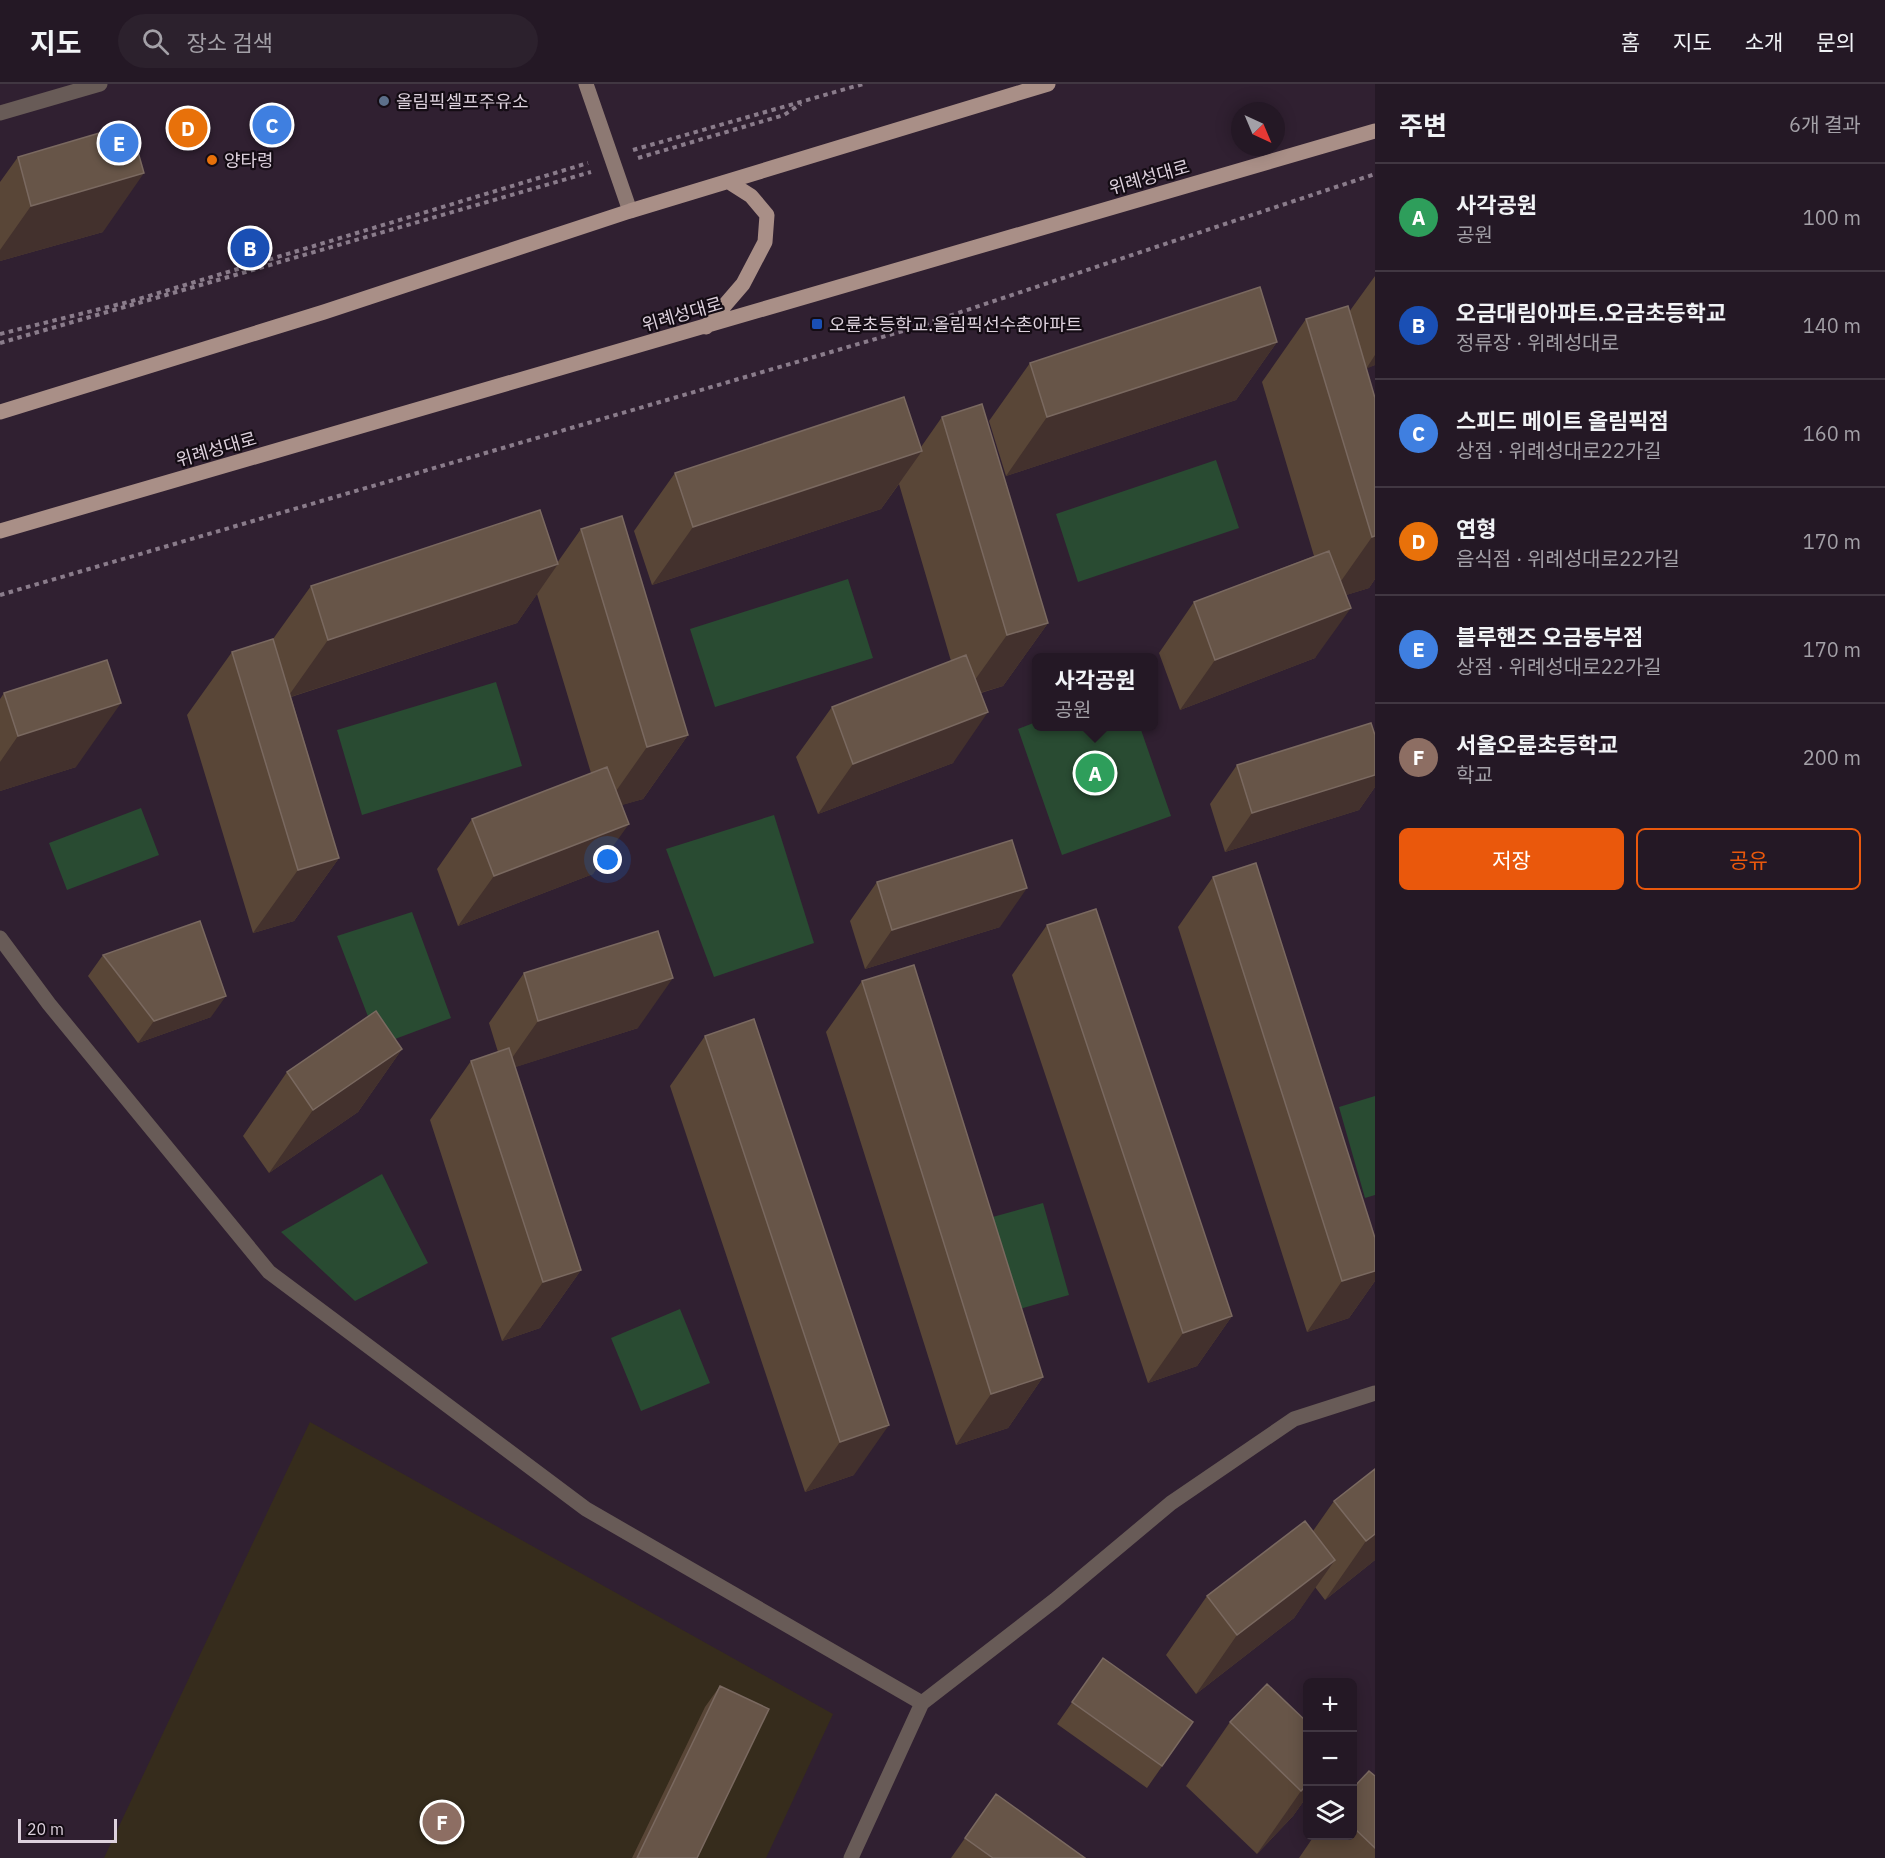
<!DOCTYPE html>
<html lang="ko">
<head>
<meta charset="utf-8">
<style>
  :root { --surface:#241825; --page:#2c212d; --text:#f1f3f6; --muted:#a3a0a7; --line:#413742; --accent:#ea580c }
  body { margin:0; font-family:"IBM Plex Sans","Noto Sans KR",sans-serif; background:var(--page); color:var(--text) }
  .controls { position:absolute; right:18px; bottom:18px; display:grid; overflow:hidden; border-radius:9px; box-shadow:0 3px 15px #0003 }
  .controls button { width:54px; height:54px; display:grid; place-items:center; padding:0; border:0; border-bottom:2px solid var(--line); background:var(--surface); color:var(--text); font:30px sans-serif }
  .compass { position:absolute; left:1231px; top:18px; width:54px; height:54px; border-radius:50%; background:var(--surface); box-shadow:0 3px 15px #0003; rotate:136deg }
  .scale { position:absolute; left:18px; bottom:15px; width:99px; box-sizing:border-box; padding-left:6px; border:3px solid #ddd1dd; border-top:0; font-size:16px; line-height:21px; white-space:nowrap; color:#ddd1dd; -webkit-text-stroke:4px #140c14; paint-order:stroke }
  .you { position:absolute; left:608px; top:776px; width:21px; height:21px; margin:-15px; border:4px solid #fff; border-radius:50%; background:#1a73e8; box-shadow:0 0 0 9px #1a73e833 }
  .badge { display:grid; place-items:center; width:39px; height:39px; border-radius:50%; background:var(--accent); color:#fff; font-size:20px; font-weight:700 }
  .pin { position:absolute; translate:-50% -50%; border:3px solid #fff; box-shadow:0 2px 6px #0006 }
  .popup { position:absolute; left:1032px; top:569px; width:126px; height:78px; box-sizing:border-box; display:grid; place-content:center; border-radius:9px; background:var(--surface); filter:drop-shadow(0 2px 4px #0005); font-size:20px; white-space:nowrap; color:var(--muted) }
  .popup b { font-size:22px; color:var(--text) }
  .popup::after { content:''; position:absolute; left:50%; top:100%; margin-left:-12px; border:12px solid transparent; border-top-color:var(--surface) }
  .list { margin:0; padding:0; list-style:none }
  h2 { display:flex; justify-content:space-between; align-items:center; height:78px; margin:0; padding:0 24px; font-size:26px }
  h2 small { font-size:20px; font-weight:400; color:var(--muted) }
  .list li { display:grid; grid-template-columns:39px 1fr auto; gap:18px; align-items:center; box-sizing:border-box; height:108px; padding:0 24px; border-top:2px solid var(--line) }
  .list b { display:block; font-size:22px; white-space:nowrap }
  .list p { margin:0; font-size:20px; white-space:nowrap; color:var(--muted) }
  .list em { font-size:20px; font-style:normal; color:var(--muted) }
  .actions { display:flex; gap:12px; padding:18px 24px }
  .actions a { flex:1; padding:14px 0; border:2px solid var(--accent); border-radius:9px; text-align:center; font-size:21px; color:var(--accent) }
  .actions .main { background:var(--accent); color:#fff }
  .icon { flex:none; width:33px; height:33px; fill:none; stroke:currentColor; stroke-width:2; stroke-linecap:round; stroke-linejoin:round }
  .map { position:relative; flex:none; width:1375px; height:1774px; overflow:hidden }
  header { display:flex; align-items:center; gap:36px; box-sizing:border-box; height:84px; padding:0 30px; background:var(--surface); border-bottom:2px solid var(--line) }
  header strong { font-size:28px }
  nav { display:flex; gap:33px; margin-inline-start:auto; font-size:21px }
  .search { width:420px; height:54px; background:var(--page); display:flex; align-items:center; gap:15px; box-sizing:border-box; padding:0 21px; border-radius:33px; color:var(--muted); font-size:22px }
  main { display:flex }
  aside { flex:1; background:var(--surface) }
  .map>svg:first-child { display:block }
  .education { fill:#362c1c }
  .green { fill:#294b32 }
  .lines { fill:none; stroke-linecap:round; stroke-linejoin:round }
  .path { stroke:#8a7c8b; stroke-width:4; stroke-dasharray:4.5 4.5; stroke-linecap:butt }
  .street { stroke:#685b57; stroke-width:15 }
  .secondary { stroke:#8d7973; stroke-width:15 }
  .primary { stroke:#a98f87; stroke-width:15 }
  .wall { fill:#594637 }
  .shaded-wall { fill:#43312d }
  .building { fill:#675548; stroke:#7a6960; stroke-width:1.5 }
  .service-dot { fill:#5c6f8a; stroke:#140c14; stroke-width:2 }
  .food-dot { fill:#e8710a; stroke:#140c14; stroke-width:2 }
  .transit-dot { fill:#1a4fb4; stroke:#140c14; stroke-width:2 }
  .labels { text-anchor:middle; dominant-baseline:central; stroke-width:4.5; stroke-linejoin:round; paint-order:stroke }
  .poi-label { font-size:18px; fill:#ddd1dd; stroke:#140c14; text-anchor:start }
  .street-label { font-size:18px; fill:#ddd1dd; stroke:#140c14 }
</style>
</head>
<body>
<header>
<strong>지도</strong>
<div class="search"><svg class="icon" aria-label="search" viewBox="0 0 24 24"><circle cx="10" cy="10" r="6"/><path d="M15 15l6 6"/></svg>장소 검색</div>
<nav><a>홈</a><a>지도</a><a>소개</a><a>문의</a></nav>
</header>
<main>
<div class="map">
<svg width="1375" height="1774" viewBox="0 0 1375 1774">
  <rect width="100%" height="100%" fill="#302031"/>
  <path class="education" d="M 310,1338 L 833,1630 L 766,1774 L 104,1774 Z"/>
  <path class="green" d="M 1216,376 L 1239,444 L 1078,498 L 1056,430 Z
    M 848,495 L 873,574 L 715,623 L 690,545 Z
    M 496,598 L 522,682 L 362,731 L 337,646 Z
    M 1036,638 L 1036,642 L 1140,643 L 1171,732 L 1062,771 L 1018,645 Z
    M 141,724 L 159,771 L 67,806 L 49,759 Z
    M 774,731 L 814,859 L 714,893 L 666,765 Z
    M 412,828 L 451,934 L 379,961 L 337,852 Z
    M 1375,1012 L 1375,1111 L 1365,1114 L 1339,1023 Z
    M 382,1090 L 428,1179 L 355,1217 L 281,1148 Z
    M 1043,1119 L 1069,1211 L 1016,1226 L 989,1134 Z
    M 680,1225 L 710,1299 L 641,1327 L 611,1254 Z"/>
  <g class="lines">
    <path class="path" d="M 633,66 L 863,0
      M 638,74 L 784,31 L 801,20
      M 0,250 L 132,217 L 588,79
      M 0,259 L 591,88
      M 0,511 L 913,244 L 1375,90"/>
    <path class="street" d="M 0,29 L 100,0
      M 0,854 L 49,920 L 269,1188 L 586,1425 L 922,1619
      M 851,1774 L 922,1619 L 1055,1516 L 1171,1419 L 1294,1335 L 1375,1309"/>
    <path class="secondary" d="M 586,0 L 630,127"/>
    <path class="primary" d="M 706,243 L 743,200 L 765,158 L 767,131 L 751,112 L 729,98
      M 0,328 L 324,228 L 630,127 L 1048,0
      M 0,447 L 1375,47"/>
  </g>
  <path class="wall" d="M 18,73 L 103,148 L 0,177 L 0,98 Z
    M 1375,192 L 1375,281 L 1366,284 L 1375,314 L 1375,495 L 1369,504 L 1346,511 L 1315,574 L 1180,626 L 1159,569 L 1194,518 L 1314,472 L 1262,298 L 1306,235 L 1349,228 Z
    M 1277,258 L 1236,316 L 1006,392 L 989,337 L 1030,279 Z
    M 942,333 L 1048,539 L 1003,602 L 981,609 L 953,679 L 818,730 L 796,673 L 832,623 L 951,577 L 899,400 L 881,425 L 652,501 L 634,447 L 675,389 L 921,363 Z
    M 581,445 L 688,651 L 643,715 L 621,721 L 593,790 L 458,842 L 437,785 L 472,735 L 591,689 L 537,510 L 517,539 L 291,613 L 339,774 L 294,837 L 253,849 L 187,631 L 232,568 L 273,555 L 311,502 L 557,479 Z
    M 4,609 L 76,683 L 0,707 L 0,615 Z
    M 1375,651 L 1375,703 L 1359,726 L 1225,768 L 1210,720 L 1237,681 Z
    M 1213,793 L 1375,1154 L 1375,1197 L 1349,1234 L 1307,1248 L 1178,843 Z
    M 877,798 L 1000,843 L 865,885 L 850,837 Z
    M 1047,841 L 1232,1232 L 1197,1282 L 1148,1299 L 1012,891 Z
    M 103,871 L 211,933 L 138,959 L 88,892 Z
    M 524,889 L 638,944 L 515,983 L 581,1186 L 540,1244 L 502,1257 L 430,1036 L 471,977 L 498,968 L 489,939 Z
    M 862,897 L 1043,1293 L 1008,1344 L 956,1361 L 826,948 Z
    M 705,952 L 854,1391 L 805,1408 L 670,1002 Z
    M 402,965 L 358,1028 L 269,1089 L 243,1052 L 287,988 Z
    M 1375,1385 L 1375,1476 L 1325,1516 L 1315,1503 L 1294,1534 L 1196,1610 L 1166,1571 L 1207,1512 L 1313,1447 L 1334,1417 Z
    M 1103,1574 L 1193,1638 L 1147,1704 L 1057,1640 Z
    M 720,1602 L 697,1774 L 632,1774 L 705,1623 Z
    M 1230,1638 L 1308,1639 L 1308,1711 L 1293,1732 L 1257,1770 L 1186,1702 Z
    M 1375,1692 L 1375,1774 L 1299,1774 L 1314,1752 L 1353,1752 L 1353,1704 Z
    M 996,1710 L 1085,1774 L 951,1774 Z"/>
  <path class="shaded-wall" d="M 144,89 L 103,148 L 0,177 L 0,166 L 31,122 Z
    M 1277,258 L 1236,316 L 1006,392 L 1047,333 Z
    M 1375,271 L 1375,281 L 1366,285 Z
    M 922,367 L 881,425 L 652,501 L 693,443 Z
    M 1375,452 L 1375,495 L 1369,504 L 1327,517 L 1372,453 Z
    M 558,480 L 517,539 L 287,614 L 328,556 Z
    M 1351,524 L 1315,574 L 1180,626 L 1215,576 Z
    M 1048,539 L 1003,602 L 962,614 L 1007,551 Z
    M 121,619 L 76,683 L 0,707 L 0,678 L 18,652 Z
    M 988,628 L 953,679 L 818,730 L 853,680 Z
    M 688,651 L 643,715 L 602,727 L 647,663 Z
    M 1375,691 L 1375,703 L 1359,726 L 1225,768 L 1252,729 Z
    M 629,740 L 593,790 L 458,842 L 494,792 Z
    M 339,774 L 294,837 L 253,849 L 298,786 Z
    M 1027,804 L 1000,843 L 865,885 L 892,846 Z
    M 673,894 L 638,944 L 503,987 L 538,937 Z
    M 226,912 L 211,933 L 138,959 L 154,937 Z
    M 402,965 L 358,1028 L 269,1089 L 313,1026 Z
    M 581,1186 L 540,1244 L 502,1257 L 543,1198 Z
    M 1375,1187 L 1375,1197 L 1349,1234 L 1307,1248 L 1342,1197 Z
    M 1232,1232 L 1197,1282 L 1148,1299 L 1183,1249 Z
    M 1043,1293 L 1008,1344 L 956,1361 L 991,1310 Z
    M 889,1341 L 854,1391 L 805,1408 L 840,1358 Z
    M 1375,1450 L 1375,1476 L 1325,1516 L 1366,1457 Z
    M 1335,1476 L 1294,1534 L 1196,1610 L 1237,1551 Z
    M 1308,1700 L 1308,1711 L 1293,1732 L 1257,1770 L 1301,1707 Z"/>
  <path class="building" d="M 130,40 L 144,89 L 31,122 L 18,73 Z
    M 1260,203 L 1277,258 L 1047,333 L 1030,279 Z
    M 1348,222 L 1375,314 L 1375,452 L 1372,453 L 1306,235 Z
    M 904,313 L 922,367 L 693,443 L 675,389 Z
    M 982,320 L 1048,539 L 1007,551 L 942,333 Z
    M 540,426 L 558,480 L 328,556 L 311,502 Z
    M 622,432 L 688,651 L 647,663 L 581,445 Z
    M 1329,467 L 1351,524 L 1215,576 L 1194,518 Z
    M 273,555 L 339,774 L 298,786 L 232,568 Z
    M 966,571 L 988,628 L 853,680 L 832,623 Z
    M 107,576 L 121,619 L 18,652 L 4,609 Z
    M 1371,639 L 1375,651 L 1375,691 L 1252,729 L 1237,681 Z
    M 607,683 L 629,740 L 494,792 L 472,735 Z
    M 1012,756 L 1027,804 L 892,846 L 877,798 Z
    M 1256,779 L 1375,1154 L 1375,1187 L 1342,1197 L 1213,793 Z
    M 1096,825 L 1232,1232 L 1183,1249 L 1047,841 Z
    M 200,837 L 226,912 L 154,937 L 103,871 Z
    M 658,847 L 673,894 L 538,937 L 524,889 Z
    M 914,881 L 1043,1293 L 991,1310 L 862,897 Z
    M 376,927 L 402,965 L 313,1026 L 287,988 Z
    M 754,935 L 889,1341 L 840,1358 L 705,952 Z
    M 509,964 L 581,1186 L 543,1198 L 471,977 Z
    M 1375,1385 L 1375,1450 L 1366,1457 L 1334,1417 Z
    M 1305,1437 L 1335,1476 L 1237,1551 L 1207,1512 Z
    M 1103,1574 L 1193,1638 L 1162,1682 L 1072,1618 Z
    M 1267,1600 L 1308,1639 L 1308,1700 L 1301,1707 L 1230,1638 Z
    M 720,1602 L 769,1625 L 697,1774 L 637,1774 Z
    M 1369,1687 L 1375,1692 L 1375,1764 L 1353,1743 L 1353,1704 Z
    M 996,1710 L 1085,1774 L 993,1774 L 965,1754 Z"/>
  <circle class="service-dot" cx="384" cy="17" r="6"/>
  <circle class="food-dot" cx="212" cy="76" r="6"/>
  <rect class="transit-dot" x="811" y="234" width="12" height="12" rx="3"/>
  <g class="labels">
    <g class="poi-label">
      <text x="396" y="17">올림픽셀프주유소</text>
      <text x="224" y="76">양타령</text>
      <text x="829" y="240">오륜초등학교.올림픽선수촌아파트</text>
    </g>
    <g class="street-label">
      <text transform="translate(1149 93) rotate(-16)">위례성대로</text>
      <text transform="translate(682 230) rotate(-16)">위례성대로</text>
      <text transform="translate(216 365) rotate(-16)">위례성대로</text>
    </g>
  </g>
</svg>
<div class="controls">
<button>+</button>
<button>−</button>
<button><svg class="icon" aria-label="layers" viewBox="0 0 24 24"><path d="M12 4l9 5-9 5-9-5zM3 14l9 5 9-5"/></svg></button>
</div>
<svg class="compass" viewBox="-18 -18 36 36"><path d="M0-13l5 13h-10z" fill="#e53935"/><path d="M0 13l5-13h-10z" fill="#a3a0a7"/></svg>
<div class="scale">20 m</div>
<div class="you"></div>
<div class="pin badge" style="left:1095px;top:689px;background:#2e9e5b">A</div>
<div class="popup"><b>사각공원</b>공원</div>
<div class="pin badge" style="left:250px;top:164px;background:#1a4fb4">B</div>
<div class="pin badge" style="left:272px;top:41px;background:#3f7fe0">C</div>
<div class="pin badge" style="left:188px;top:44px;background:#e8710a">D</div>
<div class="pin badge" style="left:119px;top:59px;background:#3f7fe0">E</div>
<div class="pin badge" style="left:442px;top:1738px;background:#8d6e63">F</div>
</div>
<aside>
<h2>주변<small>6개 결과</small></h2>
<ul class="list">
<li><span class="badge" style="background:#2e9e5b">A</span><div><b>사각공원</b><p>공원</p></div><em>100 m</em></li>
<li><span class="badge" style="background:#1a4fb4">B</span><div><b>오금대림아파트.오금초등학교</b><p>정류장 · 위례성대로</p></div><em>140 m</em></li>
<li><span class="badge" style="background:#3f7fe0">C</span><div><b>스피드 메이트 올림픽점</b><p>상점 · 위례성대로22가길</p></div><em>160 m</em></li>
<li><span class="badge" style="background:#e8710a">D</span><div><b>연형</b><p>음식점 · 위례성대로22가길</p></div><em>170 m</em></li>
<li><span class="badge" style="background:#3f7fe0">E</span><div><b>블루핸즈 오금동부점</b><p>상점 · 위례성대로22가길</p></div><em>170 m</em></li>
<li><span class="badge" style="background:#8d6e63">F</span><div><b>서울오륜초등학교</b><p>학교</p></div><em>200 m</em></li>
</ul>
<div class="actions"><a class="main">저장</a><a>공유</a></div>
</aside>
</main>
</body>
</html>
